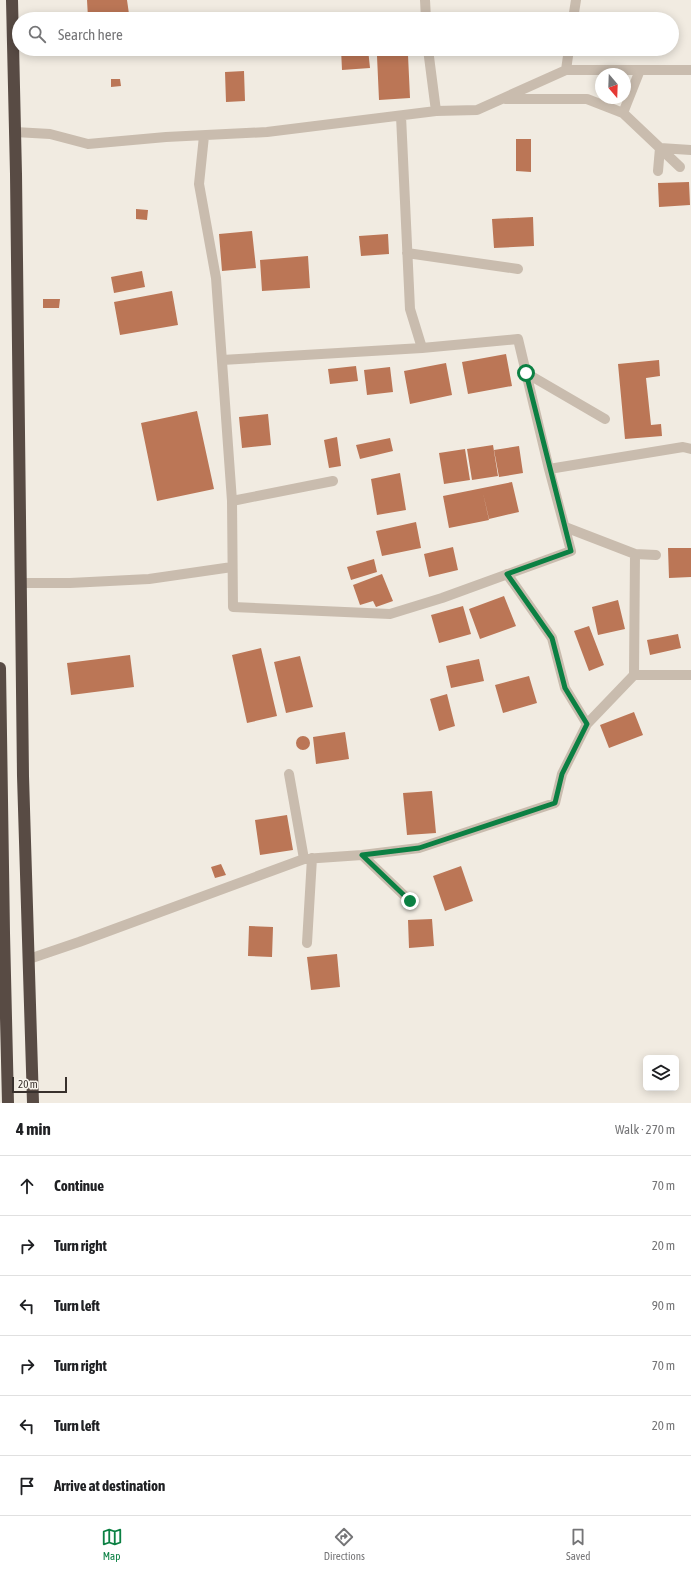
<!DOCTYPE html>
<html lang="en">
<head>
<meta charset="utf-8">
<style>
  :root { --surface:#fff; --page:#f2f2f2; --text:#202124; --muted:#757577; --line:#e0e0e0; --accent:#0b8043 }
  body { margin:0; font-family:"Asap Condensed",sans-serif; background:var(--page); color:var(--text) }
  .controls { position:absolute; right:12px; bottom:12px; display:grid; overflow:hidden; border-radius:6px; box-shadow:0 2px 10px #0003 }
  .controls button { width:36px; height:36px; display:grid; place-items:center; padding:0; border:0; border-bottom:1px solid var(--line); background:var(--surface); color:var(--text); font:20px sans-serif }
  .compass { position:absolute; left:595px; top:68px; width:36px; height:36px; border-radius:50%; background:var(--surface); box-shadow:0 2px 10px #0003; rotate:161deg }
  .scale { position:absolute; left:12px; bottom:10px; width:55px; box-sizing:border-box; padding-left:4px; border:2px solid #38302c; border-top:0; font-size:11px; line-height:14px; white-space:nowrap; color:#38302c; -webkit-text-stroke:3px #f9f5ed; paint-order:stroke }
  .stop { position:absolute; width:12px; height:12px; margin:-9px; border:3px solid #0b8043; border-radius:50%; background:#fff }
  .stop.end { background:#0b8043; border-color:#fff; box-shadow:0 1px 4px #0008 }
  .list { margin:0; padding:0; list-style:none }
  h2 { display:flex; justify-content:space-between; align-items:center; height:52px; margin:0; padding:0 16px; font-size:17px }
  h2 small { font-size:13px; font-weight:400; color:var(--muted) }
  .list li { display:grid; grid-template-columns:26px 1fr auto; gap:12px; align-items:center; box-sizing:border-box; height:60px; padding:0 16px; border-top:1px solid var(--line) }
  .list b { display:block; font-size:15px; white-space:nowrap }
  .list em { font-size:13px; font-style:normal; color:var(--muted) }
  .icon { flex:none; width:22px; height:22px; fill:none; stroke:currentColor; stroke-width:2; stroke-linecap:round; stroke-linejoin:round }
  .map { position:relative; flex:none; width:691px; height:1103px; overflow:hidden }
  .search { position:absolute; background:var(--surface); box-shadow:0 2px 10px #0003; left:12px; right:12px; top:12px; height:44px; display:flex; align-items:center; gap:10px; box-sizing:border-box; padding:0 14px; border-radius:22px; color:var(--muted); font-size:15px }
  .sheet { height:412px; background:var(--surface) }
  nav { display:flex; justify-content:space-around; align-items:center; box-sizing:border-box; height:56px; border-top:1px solid var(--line); background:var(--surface); font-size:11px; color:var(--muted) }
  nav a { display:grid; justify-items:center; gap:2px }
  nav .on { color:var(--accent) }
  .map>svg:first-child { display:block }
  .building { fill:#bb7656 }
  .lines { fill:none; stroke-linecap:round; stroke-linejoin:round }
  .minor { stroke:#c9bcae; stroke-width:10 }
  .highway { stroke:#584b44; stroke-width:12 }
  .route { stroke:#0b8043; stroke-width:5 }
</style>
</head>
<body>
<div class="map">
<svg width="691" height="1103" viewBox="0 0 691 1103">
  <rect width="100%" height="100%" fill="#f1ebe1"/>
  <path class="building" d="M 87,0 L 127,0 L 129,14 L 88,18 Z
    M 341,49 L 368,49 L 370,68 L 342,70 Z
    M 408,55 L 410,98 L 379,100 L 377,56 Z
    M 244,71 L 245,101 L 226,102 L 225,72 Z
    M 111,79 L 120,79 L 121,86 L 111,87 Z
    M 516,139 L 531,139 L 531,172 L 516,171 Z
    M 689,182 L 690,205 L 659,207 L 658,183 Z
    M 136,209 L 148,210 L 147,220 L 136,219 Z
    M 533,217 L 534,246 L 494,248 L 492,219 Z
    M 252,231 L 256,268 L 222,271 L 219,234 Z
    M 388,234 L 389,254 L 361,256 L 359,236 Z
    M 308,256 L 310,288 L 262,291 L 260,260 Z
    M 142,271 L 145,287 L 114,293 L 111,277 Z
    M 172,291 L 178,325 L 120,335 L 114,302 Z
    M 43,299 L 60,299 L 59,308 L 43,308 Z
    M 506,354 L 512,386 L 468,394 L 462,362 Z
    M 659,360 L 660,376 L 646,378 L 651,425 L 661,424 L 662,436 L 625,439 L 618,364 Z
    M 446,363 L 452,395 L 410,404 L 404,371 Z
    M 356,366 L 358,381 L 330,384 L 328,369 Z
    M 390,367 L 393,392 L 367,395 L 364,370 Z
    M 197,411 L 214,489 L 157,501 L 141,423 Z
    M 268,414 L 271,445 L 242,448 L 239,417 Z
    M 337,437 L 341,466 L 329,468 L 324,440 Z
    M 390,438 L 393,451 L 360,459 L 356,445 Z
    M 493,445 L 498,476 L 472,480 L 467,449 Z
    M 519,446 L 523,473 L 499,477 L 494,450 Z
    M 465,449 L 470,480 L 444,484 L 439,453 Z
    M 400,473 L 406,510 L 377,515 L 371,479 Z
    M 512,482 L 519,512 L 489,519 L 483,493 L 489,520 L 449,528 L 443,496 Z
    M 416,522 L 421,548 L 382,556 L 376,531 Z
    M 453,547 L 458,570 L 429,577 L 424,554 Z
    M 668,548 L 691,548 L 691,577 L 669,578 Z
    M 374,559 L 377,572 L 351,580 L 347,567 Z
    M 382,574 L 393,601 L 376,607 L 373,601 L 360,605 L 353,585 Z
    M 504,596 L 516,626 L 480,639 L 469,609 Z
    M 618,600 L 625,629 L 598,635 L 592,607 Z
    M 463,606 L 471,634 L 439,643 L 431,615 Z
    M 589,626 L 604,665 L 589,671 L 574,631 Z
    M 678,634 L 681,648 L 650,655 L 647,640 Z
    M 261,648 L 277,716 L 247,723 L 232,655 Z
    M 130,655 L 134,687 L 71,695 L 67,663 Z
    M 300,656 L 313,707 L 286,713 L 274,662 Z
    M 479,659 L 484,681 L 451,688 L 446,666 Z
    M 529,676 L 537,703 L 503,713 L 495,685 Z
    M 447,694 L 455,726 L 439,731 L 430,699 Z
    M 634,712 L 643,735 L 609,748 L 600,725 Z
    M 345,732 L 349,759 L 316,764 L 313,737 Z
    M296 743a7 7 0 1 1 14 0a7 7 0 1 1-14 0Z
    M 432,791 L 436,833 L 407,835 L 403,793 Z
    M 287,815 L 293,850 L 260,855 L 255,820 Z
    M 221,864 L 226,875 L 215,878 L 211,867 Z
    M 461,866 L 473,901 L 445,911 L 433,876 Z
    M 432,919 L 434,946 L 409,948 L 408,920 Z
    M 249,926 L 273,927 L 272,957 L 248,956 Z
    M 337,954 L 340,987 L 311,990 L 307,957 Z"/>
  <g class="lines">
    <path class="minor" d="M 425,0 L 426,19
      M 573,19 L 576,0
      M 428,49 L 436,111
      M 566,70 L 569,49
      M 640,70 L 623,113 L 680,167
      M 505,99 L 587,99 L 623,113
      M 401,116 L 410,309 L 422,348 L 518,339 L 549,469
      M 15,132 L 50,134 L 88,144 L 166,137 L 267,132 L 436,111 L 477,110 L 566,70 L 691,70
      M 204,136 L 199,184 L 216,278 L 232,501
      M 658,171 L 660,148 L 691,150
      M 407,253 L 518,269
      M 222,360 L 422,348
      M 526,373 L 605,419
      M 333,481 L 232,501 L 233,607 L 390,614 L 442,598 L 571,551 L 549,469 L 683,447 L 691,449
      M 565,527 L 635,554 L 634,675
      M 635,554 L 656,555
      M 507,574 L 552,638 L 565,688 L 587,724
      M 20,583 L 70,583 L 149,579 L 232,567
      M 289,774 L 304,859
      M 362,855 L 410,901
      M 307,943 L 312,858
      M 29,959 L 79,942 L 304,859 L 362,855 L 419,848 L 555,803 L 562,774 L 587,724 L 634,675 L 691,675"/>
    <path class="highway" d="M 12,0 L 16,174 L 23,776 L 33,1103
      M 0,668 L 4,933 L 8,1103"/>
  </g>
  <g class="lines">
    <path class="route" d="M 410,901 L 362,855 L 419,848 L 555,803 L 562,774 L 587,724 L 565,688 L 552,638 L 507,574 L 571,551 L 526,373"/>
  </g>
</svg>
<div class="controls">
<button><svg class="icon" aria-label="layers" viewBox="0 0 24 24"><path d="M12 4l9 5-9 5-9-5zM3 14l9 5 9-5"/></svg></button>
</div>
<svg class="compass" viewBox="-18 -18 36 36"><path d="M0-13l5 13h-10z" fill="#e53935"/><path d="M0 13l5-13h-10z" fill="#757577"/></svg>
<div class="scale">20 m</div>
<div class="stop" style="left:526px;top:373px"></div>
<div class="stop end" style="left:410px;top:901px"></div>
<div class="search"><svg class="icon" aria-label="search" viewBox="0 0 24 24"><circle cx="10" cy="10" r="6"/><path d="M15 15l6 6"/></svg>Search here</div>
</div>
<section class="sheet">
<h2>4 min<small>Walk · 270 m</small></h2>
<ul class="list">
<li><svg class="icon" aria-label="ahead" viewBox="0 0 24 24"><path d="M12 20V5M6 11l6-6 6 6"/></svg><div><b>Continue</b></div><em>70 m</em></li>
<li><svg class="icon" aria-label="right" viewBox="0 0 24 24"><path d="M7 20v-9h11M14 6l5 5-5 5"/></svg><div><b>Turn right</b></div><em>20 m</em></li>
<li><svg class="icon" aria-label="left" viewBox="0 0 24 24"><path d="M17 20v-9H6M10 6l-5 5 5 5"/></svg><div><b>Turn left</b></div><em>90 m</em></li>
<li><svg class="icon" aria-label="right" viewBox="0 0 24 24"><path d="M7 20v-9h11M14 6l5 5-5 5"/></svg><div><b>Turn right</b></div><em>70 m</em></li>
<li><svg class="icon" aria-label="left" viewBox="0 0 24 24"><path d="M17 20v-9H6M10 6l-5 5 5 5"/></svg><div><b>Turn left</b></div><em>20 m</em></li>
<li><svg class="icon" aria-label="arrive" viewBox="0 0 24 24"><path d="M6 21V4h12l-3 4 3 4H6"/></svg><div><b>Arrive at destination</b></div></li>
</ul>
</section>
<nav>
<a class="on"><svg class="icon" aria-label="map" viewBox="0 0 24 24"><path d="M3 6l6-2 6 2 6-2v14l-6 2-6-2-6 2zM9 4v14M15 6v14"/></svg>Map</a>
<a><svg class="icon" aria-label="directions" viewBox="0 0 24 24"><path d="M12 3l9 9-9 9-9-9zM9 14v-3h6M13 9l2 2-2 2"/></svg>Directions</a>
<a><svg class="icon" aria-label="saved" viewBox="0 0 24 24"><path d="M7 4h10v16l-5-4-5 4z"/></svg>Saved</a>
</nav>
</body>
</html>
